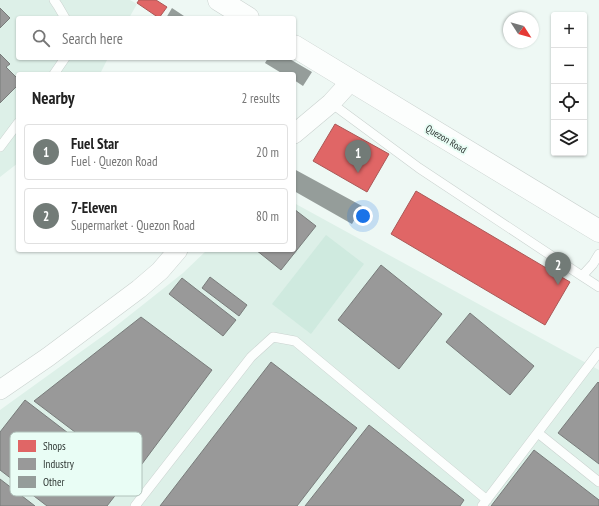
<!DOCTYPE html>
<html lang="en">
<head>
<meta charset="utf-8">
<style>
  :root { --surface:#fff; --page:#f2f2f2; --text:#222; --muted:#767676; --line:#e0e0e0; --accent:#727b77 }
  body { margin:0; font-family:"PT Sans Narrow",sans-serif; background:var(--page); color:var(--text) }
  .controls { position:absolute; right:12px; top:12px; display:grid; overflow:hidden; border-radius:4px; box-shadow:0 1px 3px #0004 }
  .controls button { width:36px; height:36px; display:grid; place-items:center; padding:0; border:0; border-bottom:1px solid var(--line); background:var(--surface); color:var(--text); font:20px sans-serif }
  .compass { position:absolute; left:503px; top:12px; width:36px; height:36px; border-radius:50%; background:var(--surface); box-shadow:0 1px 3px #0004; rotate:126deg }
  .you { position:absolute; left:363px; top:216px; width:14px; height:14px; margin:-10px; border:3px solid #fff; border-radius:50%; background:#1a73e8; box-shadow:0 0 0 6px #1a73e833 }
  .badge { display:grid; place-items:center; width:26px; height:26px; border-radius:50%; background:var(--accent); color:#fff; font-size:13px; font-weight:700 }
  .pin { position:absolute; translate:-50% -33px; filter:drop-shadow(0 1px 2px #0008) }
  .pin::after { content:''; position:absolute; top:21px; width:14px; height:12px; background:inherit; clip-path:polygon(0 0,100% 0,50% 100%) }
  .list { margin:0; padding:0; list-style:none }
  h2 { display:flex; justify-content:space-between; align-items:center; height:52px; margin:0; padding:0 16px; font-size:17px }
  h2 small { font-size:13px; font-weight:400; color:var(--muted) }
  .list li { display:grid; grid-template-columns:26px 1fr auto; gap:12px; align-items:center; box-sizing:border-box; height:56px; margin:0 8px 8px; padding:0 8px; border:1px solid var(--line); border-radius:4px }
  .list b { display:block; font-size:15px; white-space:nowrap }
  .list p { margin:0; font-size:13px; white-space:nowrap; color:var(--muted) }
  .list em { font-size:13px; font-style:normal; color:var(--muted) }
  .icon { flex:none; width:22px; height:22px; fill:none; stroke:currentColor; stroke-width:2; stroke-linecap:round; stroke-linejoin:round }
  .map { position:relative; flex:none; width:599px; height:506px; overflow:hidden }
  .search { position:absolute; background:var(--surface); box-shadow:0 1px 3px #0004; left:16px; top:16px; width:280px; height:44px; display:flex; align-items:center; gap:10px; box-sizing:border-box; padding:0 14px; border-radius:4px; color:var(--muted); font-size:15px }
  .panel { position:absolute; background:var(--surface); box-shadow:0 1px 3px #0004; left:16px; top:72px; width:280px; height:180px; border-radius:4px }
  .map>svg:first-child { display:block }
  .built { fill:#ddf0e8 }
  .green { fill:#cfeadf }
  .shops { fill:#e06666; stroke:#ab5857 }
  .industry { fill:#999; stroke:#797c7b }
  .building { fill:#959d9a }
  .lines { fill:none; stroke-linecap:round; stroke-linejoin:round }
  .lane-casing { stroke:#cad2cf; stroke-width:10 }
  .street-casing { stroke:#cad2cf; stroke-width:20 }
  .secondary-casing { stroke:#cad2cf; stroke-width:23 }
  .lane { stroke:#fcfefd; stroke-width:9 }
  .street { stroke:#fcfefd; stroke-width:19 }
  .secondary { stroke:#fcfefd; stroke-width:22 }
  .labels { text-anchor:middle; dominant-baseline:central; stroke-width:4; stroke-linejoin:round; paint-order:stroke }
  .street-label { font-size:10px; fill:#2f3734; stroke:#e9fdf5 }
  .key { fill:#e9fdf5; stroke:#b1c2bb; stroke-width:1 }
  .key-label { font-size:11px; fill:#2f3734 }
</style>
</head>
<body>
<div class="map">
<svg width="599" height="506" viewBox="0 0 599 506">
  <rect width="100%" height="100%" fill="#eef8f4"/>
  <path class="built" d="M 0,0 L 130,0 L 137,4 L 129,18 L 18,18 L 18,58 L 108,58 L 100,74 L 18,74 L 18,163 L 0,177 Z
    M 294,203 L 599,370 L 599,506 L 0,506 L 0,410 L 111,330 L 183,273 L 207,250 L 294,250 Z"/>
  <path class="green" d="M 326,235 L 364,264 L 311,334 L 272,304 Z"/>
  <path class="shops" d="M 139,0 L 156,0 L 167,7 L 159,18 L 137,3 Z
    M 335,124 L 389,154 L 367,192 L 313,161 Z
    M 416,191 L 570,282 L 545,325 L 391,234 Z"/>
  <path class="industry" d="M 0,8 L 10,18 L 0,28 Z
    M 0,54 L 10,64 L 6,67 L 18,79 L 18,85 L 0,103 Z
    M 294,209 L 316,226 L 281,270 L 256,250 L 294,250 Z
    M 381,265 L 442,314 L 399,369 L 338,320 Z
    M 210,277 L 247,305 L 239,316 L 202,288 Z
    M 182,278 L 236,320 L 223,336 L 169,294 Z
    M 470,313 L 534,366 L 510,395 L 446,342 Z
    M 141,317 L 212,370 L 133,476 L 34,401 Z
    M 271,362 L 357,428 L 297,506 L 160,506 Z
    M 598,382 L 599,383 L 599,464 L 558,433 Z
    M 25,400 L 128,479 L 107,506 L 47,506 L 0,470 L 0,432 Z
    M 369,425 L 464,500 L 460,506 L 305,506 Z
    M 534,450 L 599,500 L 599,506 L 491,506 Z
    M 0,479 L 35,506 L 0,506 Z"/>
  <path class="building" d="M 172,8 L 187,18 L 166,18 Z
    M 268,58 L 288,58 L 312,72 L 303,86 L 294,80 L 294,74 L 283,74 L 265,63 Z
    M 294,169 L 362,206 L 352,224 L 294,191 Z"/>
  <g class="lines">
    <defs>
      <path id="lane" d="M 54,0 L 58,6 L 65,18
        M 54,74 L 65,58
        M 331,103 L 419,168 L 582,276 L 593,264 L 599,254
        M 0,147 L 18,123
        M 582,276 L 599,287
        M 538,433 L 599,482
        M 135,506 L 251,357 L 273,337 L 295,341 L 487,500
        M 482,506 L 599,352"/>
      <path id="street" d="M 294,134 L 331,103 L 351,81
        M 0,390 L 48,357 L 139,289 L 160,271 L 178,250"/>
      <path id="secondary" d="M 219,0 L 248,18
        M 294,46 L 599,231"/>
    </defs>
    <use href="#lane" class="lane-casing"/>
    <use href="#street" class="street-casing"/>
    <use href="#secondary" class="secondary-casing"/>
    <use href="#lane" class="lane"/>
    <use href="#street" class="street"/>
    <use href="#secondary" class="secondary"/>
  </g>
  <g class="labels">
    <g class="street-label">
      <text transform="translate(446 139) rotate(31)">Quezon Road</text>
    </g>
  </g>
  <rect x="10" y="432" width="132" height="64" rx="6" class="key"/>
  <rect x="18" y="440" width="18" height="12" fill="#e06666"/>
  <rect x="18" y="458" width="18" height="12" fill="#999"/>
  <rect x="18" y="476" width="18" height="12" fill="#959d9a"/>
  <g class="key-label">
    <text x="43" y="450">Shops</text>
    <text x="43" y="468">Industry</text>
    <text x="43" y="486">Other</text>
  </g>
</svg>
<div class="controls">
<button>+</button>
<button>−</button>
<button><svg class="icon" aria-label="locate" viewBox="0 0 24 24"><circle cx="12" cy="12" r="6"/><path d="M12 2v4M12 18v4M2 12h4M18 12h4"/></svg></button>
<button><svg class="icon" aria-label="layers" viewBox="0 0 24 24"><path d="M12 4l9 5-9 5-9-5zM3 14l9 5 9-5"/></svg></button>
</div>
<svg class="compass" viewBox="-18 -18 36 36"><path d="M0-13l5 13h-10z" fill="#e53935"/><path d="M0 13l5-13h-10z" fill="#767676"/></svg>
<div class="you"></div>
<div class="pin badge" style="left:358px;top:173px">1</div>
<div class="pin badge" style="left:558px;top:285px">2</div>
<div class="search"><svg class="icon" aria-label="search" viewBox="0 0 24 24"><circle cx="10" cy="10" r="6"/><path d="M15 15l6 6"/></svg>Search here</div>
<section class="panel">
<h2>Nearby<small>2 results</small></h2>
<ul class="list">
<li><span class="badge">1</span><div><b>Fuel Star</b><p>Fuel · Quezon Road</p></div><em>20 m</em></li>
<li><span class="badge">2</span><div><b>7-Eleven</b><p>Supermarket · Quezon Road</p></div><em>80 m</em></li>
</ul>
</section>
</div>
</body>
</html>
